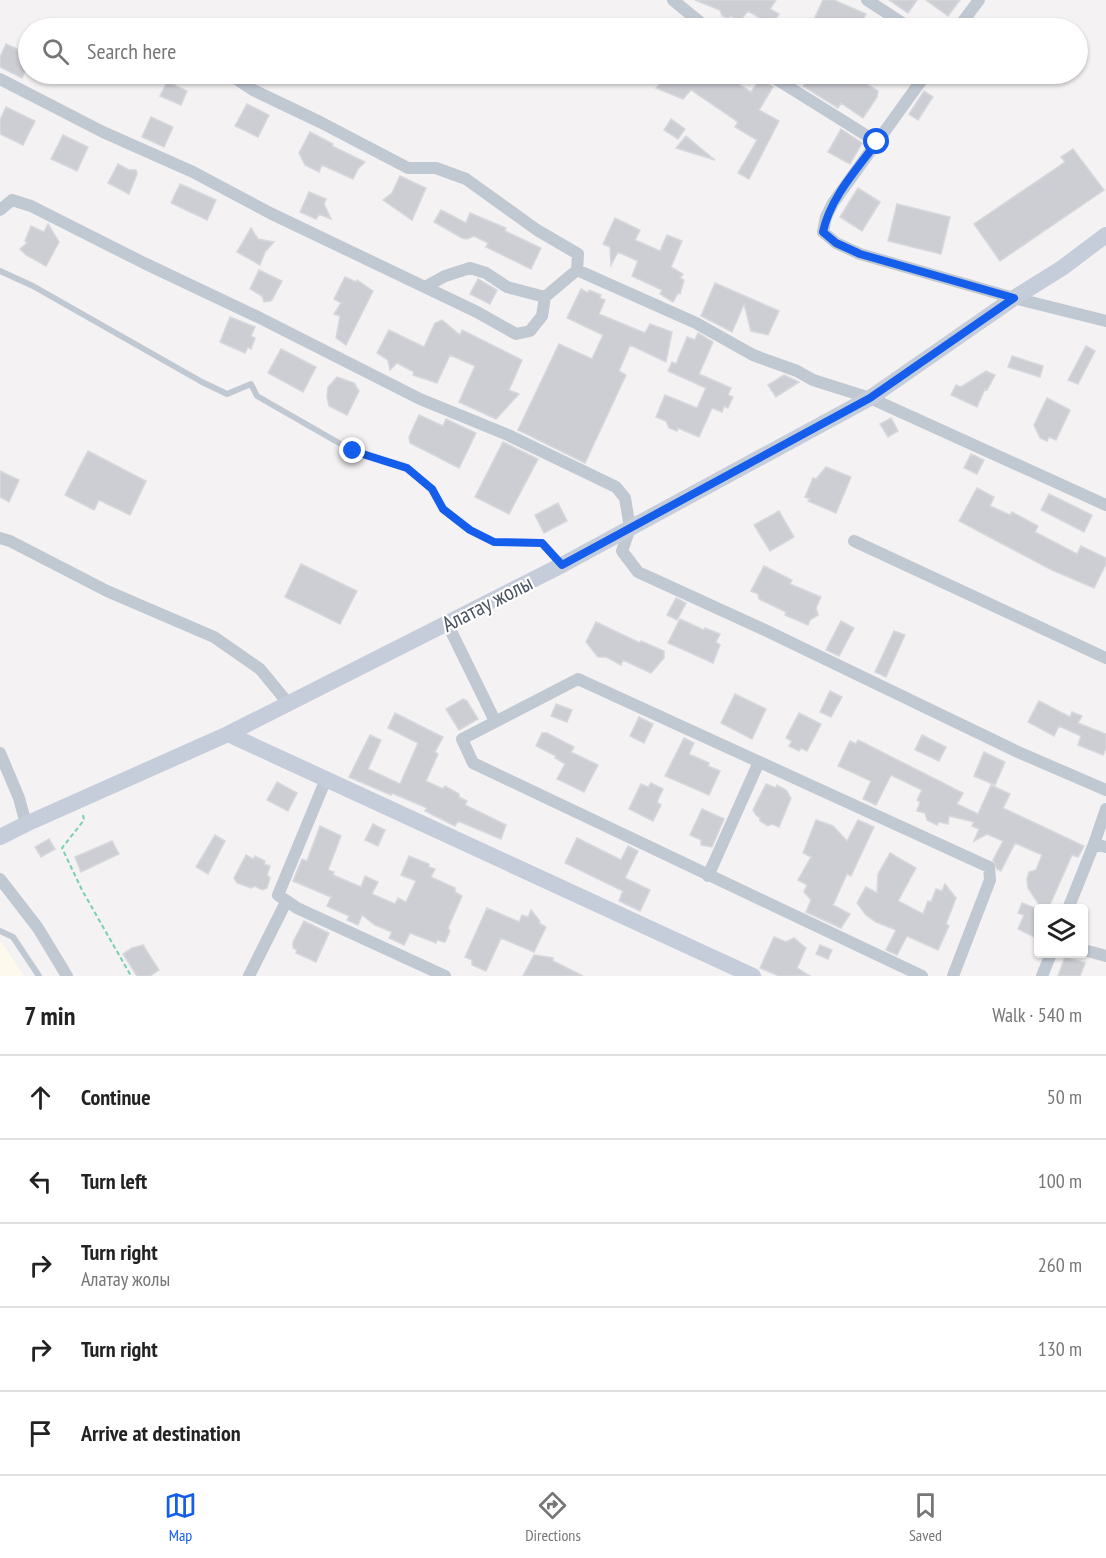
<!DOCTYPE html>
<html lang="en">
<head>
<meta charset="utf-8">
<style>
  :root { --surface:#fff; --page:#f2f2f2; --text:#222; --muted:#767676; --line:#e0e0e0; --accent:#155deb }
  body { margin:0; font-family:"PT Sans Narrow",sans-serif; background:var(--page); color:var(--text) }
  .controls { position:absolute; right:18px; bottom:18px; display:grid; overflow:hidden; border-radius:6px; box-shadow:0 2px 4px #0004 }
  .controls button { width:54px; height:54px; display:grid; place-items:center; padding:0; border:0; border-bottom:2px solid var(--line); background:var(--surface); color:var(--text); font:30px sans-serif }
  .stop { position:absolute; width:18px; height:18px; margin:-14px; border:4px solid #155deb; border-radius:50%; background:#fff }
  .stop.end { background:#155deb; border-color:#fff; box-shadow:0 2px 6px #0008 }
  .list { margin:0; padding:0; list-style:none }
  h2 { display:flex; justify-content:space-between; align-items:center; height:78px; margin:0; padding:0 24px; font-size:26px }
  h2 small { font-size:20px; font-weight:400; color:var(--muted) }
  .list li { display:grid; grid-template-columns:39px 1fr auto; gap:18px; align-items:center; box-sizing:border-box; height:84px; padding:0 24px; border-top:2px solid var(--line) }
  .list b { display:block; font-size:22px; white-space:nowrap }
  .list p { margin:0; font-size:20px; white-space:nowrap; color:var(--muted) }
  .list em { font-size:20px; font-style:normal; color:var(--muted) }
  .icon { flex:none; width:33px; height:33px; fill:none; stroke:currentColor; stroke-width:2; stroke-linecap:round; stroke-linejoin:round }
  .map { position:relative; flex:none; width:1106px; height:976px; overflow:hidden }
  .search { position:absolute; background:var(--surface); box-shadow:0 2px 4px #0004; left:18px; right:18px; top:18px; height:66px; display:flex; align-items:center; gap:15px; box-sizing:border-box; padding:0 21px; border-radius:33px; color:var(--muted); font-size:22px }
  .sheet { height:498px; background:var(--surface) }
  nav { display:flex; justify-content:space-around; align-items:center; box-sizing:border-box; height:84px; border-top:2px solid var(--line); background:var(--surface); font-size:16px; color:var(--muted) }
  nav a { display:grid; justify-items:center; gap:3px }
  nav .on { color:var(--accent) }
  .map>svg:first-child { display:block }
  .commercial { fill:#fdfaed }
  .building { fill:#ccced4; stroke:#d6d8dd; stroke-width:1.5 }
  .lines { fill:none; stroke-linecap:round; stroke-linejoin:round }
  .path { stroke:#77d1ae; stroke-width:2; stroke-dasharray:4.5 3; stroke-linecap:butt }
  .lane { stroke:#c0c8d2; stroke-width:6 }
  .street { stroke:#c0c8d2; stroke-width:12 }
  .secondary { stroke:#c5cddb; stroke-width:16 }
  .route { stroke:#155deb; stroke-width:8 }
  .labels { text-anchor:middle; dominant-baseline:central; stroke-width:4.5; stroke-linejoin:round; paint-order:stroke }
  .street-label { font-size:22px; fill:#495361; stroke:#fff }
</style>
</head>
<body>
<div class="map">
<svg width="1106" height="976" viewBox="0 0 1106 976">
  <rect width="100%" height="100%" fill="#f4f2f2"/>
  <path class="commercial" d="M 0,940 L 24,976 L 0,976 Z"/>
  <path class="building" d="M 695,0 L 776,0 L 770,9 L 779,14 L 772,25 L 748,11 L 739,22 L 731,16 L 728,18 L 722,16 L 720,10 Z
    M 823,0 L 834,0 L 866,14 L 858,28 L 810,28 Z
    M 889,0 L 917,0 L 908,13 Z
    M 926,0 L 960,0 L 948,16 Z
    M 6,44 L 28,54 L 28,65 L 22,78 L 0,67 L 0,57 Z
    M 670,74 L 732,74 L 729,78 L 751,92 L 759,81 L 760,82 L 762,79 L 773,87 L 759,110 L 779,121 L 749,179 L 738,173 L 757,140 L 735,127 L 738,122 L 691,90 L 683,99 L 656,88 Z
    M 812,74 L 842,74 L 858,84 L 860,80 L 878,91 L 877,97 L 863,118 L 841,103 L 838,108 L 803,86 Z
    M 167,82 L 187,91 L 181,105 L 160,96 Z
    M 924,91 L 933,97 L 918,120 L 909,114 Z
    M 247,104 L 269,115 L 258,137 L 235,126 Z
    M 6,107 L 35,121 L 23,145 L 0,134 L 0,120 Z
    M 151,117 L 173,127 L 164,147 L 142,137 Z
    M 671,119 L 685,129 L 678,139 L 664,130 Z
    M 841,129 L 862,143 L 850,164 L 828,152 Z
    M 310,132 L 333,144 L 332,146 L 365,162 L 358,169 L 353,179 L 322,165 L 319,172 L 305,165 L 299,153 Z
    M 63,135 L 88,147 L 77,171 L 51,159 Z
    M 686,136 L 715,160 L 676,148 Z
    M 1073,149 L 1104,190 L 1000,261 L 974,224 L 1065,162 L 1061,157 Z
    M 118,164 L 129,170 L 136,170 L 137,174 L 129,194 L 108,183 Z
    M 400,176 L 426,188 L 412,220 L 383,200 L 392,193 Z
    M 180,184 L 216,200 L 207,220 L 171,203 Z
    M 858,188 L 880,202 L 862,231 L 840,217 Z
    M 309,192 L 326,199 L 324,204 L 331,219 L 319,214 L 316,219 L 300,212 Z
    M 897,204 L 950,217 L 941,254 L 888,241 Z
    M 441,210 L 466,223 L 470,213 L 506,228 L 505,231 L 541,248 L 531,269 L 486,247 L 488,243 L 474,236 L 467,239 L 462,238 L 434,222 Z
    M 615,218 L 640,230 L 635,240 L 660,251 L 667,235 L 682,241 L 671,267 L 683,274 L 680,278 L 684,280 L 680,294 L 678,293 L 673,302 L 660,294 L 662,290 L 632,276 L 638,261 L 618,252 L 611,265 L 610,247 L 603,244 Z
    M 48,224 L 59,242 L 46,266 L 26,255 L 20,249 L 27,243 L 25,241 L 31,226 L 44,232 Z
    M 251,228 L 258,239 L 274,242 L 265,252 L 260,265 L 237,252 Z
    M 259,270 L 282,281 L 272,300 L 270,301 L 264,302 L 262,296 L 250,289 Z
    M 345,277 L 356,282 L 357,280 L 373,291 L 346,345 L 336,338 L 340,316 L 334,314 L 341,303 L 334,299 Z
    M 478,279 L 497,290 L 490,304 L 470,294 Z
    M 715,283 L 779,311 L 768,335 L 751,331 L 744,304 L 732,332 L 701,316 Z
    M 581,289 L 588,293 L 589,290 L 601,295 L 600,298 L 605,300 L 599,314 L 645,333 L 650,324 L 672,332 L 666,362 L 630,345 L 619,371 L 626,375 L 585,463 L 518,430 L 559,344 L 592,359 L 603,335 L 567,318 Z
    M 230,317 L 255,327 L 251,336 L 255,338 L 251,349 L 248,347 L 245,353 L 220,342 Z
    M 442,320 L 460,335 L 462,330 L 522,360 L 509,390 L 519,394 L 496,419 L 459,402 L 475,366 L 450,355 L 437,383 L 413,375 L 414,372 L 397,363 L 390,370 L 388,360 L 377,353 L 389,330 L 424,347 L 435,323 Z
    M 698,333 L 713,342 L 699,374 L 731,388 L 728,395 L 733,397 L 728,408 L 724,406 L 722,412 L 712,408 L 699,437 L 678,428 L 677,431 L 669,428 L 666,421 L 656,417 L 665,395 L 697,408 L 706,388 L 668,371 L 672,362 L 676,364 L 687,337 L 695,340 Z
    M 1086,346 L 1095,351 L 1078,384 L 1068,380 Z
    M 281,349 L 316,367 L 303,392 L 268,373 Z
    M 1012,356 L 1043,366 L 1040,377 L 1008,367 Z
    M 986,371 L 995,375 L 987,390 L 985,389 L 977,407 L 951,395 L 956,385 L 961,387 Z
    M 784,375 L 799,382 L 776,397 L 768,385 Z
    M 337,377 L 354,383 L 359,391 L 347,415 L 329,406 L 327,397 L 328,387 Z
    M 1047,398 L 1070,410 L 1056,440 L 1049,437 L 1047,441 L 1040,438 L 1034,425 Z
    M 419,415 L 443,426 L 446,419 L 476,433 L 459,468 L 410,443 L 409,437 Z
    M 891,418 L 898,431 L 888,437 L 880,424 Z
    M 503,442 L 538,459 L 509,514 L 475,497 Z
    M 88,451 L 146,481 L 130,515 L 99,500 L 94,510 L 65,495 Z
    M 971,454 L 984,460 L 977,474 L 964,468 Z
    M 826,467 L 851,477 L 836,513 L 808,501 L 810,499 L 805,497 L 813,478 L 816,479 Z
    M 0,471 L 19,480 L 9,502 L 0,497 Z
    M 977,488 L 994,497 L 990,506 L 1010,515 L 1012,512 L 1038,526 L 1035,532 L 1077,554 L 1081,546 L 1106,558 L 1106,564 L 1094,588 L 1052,570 L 959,521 Z
    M 1049,494 L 1092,515 L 1084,532 L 1041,510 Z
    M 558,503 L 567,521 L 544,533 L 535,515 Z
    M 779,511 L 794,537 L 770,551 L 754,525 Z
    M 301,564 L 357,591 L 340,624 L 285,597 Z
    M 764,566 L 792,580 L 790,584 L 821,597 L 816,608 L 818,615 L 810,620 L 808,625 L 785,615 L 786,612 L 759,599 L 758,594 L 751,591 Z
    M 676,598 L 686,603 L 677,620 L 667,615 Z
    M 680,619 L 704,630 L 705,628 L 720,634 L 716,642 L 720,645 L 713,663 L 668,643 Z
    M 841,621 L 854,628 L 839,656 L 826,650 Z
    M 596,622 L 640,643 L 641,641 L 664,651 L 664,658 L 651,673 L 623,660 L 621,665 L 606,657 L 598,657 L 586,642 Z
    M 894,631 L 905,635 L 886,677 L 875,672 Z
    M 830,691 L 842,697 L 831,717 L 820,712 Z
    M 735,694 L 766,709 L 752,739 L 721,723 Z
    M 463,699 L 467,701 L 478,719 L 459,730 L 446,709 Z
    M 1039,701 L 1070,717 L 1072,712 L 1082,716 L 1078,723 L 1106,734 L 1106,748 L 1103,755 L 1078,745 L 1081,736 L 1059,726 L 1054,736 L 1028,722 Z
    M 556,704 L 572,710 L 567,722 L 551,716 Z
    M 395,713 L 443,737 L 435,752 L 438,754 L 426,781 L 443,789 L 445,786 L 459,794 L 459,797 L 467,801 L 465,805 L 506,825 L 501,839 L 458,821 L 455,826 L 425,811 L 427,808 L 392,793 L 391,795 L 349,777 L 370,735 L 381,740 L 368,769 L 400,784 L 418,743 L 388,728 Z
    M 799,713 L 821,724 L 807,751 L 801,748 L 799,751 L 789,746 L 792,741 L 786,738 Z
    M 639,717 L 653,724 L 644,743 L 630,736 Z
    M 542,733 L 547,733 L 574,747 L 571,752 L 598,765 L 584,792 L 557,779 L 565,764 L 555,758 L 556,756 L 536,746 Z
    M 922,735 L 946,747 L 939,761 L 915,750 Z
    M 684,738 L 694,743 L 689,754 L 709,763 L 708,766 L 720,771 L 709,795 L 665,776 Z
    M 858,740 L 963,793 L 957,804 L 978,814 L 991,785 L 1010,794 L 1003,808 L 1084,846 L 1078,857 L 1072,855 L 1048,909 L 1042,909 L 1028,888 L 1027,879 L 1029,872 L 1036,870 L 1042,855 L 1015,843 L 1001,871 L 997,869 L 993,860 L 1003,841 L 987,834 L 974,841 L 979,829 L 972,826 L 974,822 L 949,816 L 948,824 L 939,822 L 937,825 L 927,820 L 925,813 L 917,811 L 920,802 L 917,800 L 922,790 L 891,775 L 876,805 L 863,799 L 871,781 L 838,766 L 850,741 L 856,744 Z
    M 984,752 L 1005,762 L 995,785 L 974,776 Z
    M 277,782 L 297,793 L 288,811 L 267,800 Z
    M 651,783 L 663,789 L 657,802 L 661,805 L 653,821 L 629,809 L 641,784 L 648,787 Z
    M 766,784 L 776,788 L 777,785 L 786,790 L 791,798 L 779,827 L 772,824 L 768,826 L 760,821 L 760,818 L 756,815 L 753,810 Z
    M 702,809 L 724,819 L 712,847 L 701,845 L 701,840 L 690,835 Z
    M 816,820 L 833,826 L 847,841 L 858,820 L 874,827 L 851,876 L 847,874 L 833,905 L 850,914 L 841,928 L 806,912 L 811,900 L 804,892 L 807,885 L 798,880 L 811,857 L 803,853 Z
    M 373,824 L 385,830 L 378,846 L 365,840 Z
    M 320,826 L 341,836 L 328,870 L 334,872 L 333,875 L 361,887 L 365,876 L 378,882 L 372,894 L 395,904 L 398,898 L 406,902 L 416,881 L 401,875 L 409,856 L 429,864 L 429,867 L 435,869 L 431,877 L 455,888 L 455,892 L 462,896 L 448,928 L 450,931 L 445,942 L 437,940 L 436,943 L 410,933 L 404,945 L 389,938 L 392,932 L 375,925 L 362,915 L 358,925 L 347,920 L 349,916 L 327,906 L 331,897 L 293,881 L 302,859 L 307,861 Z
    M 215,835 L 225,841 L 208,874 L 196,867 Z
    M 577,838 L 621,860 L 628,846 L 638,851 L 625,878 L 650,890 L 640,911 L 619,901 L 623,891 L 565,863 Z
    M 49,839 L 55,849 L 41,857 L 35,847 Z
    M 112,841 L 119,854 L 81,872 L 75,857 Z
    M 890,853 L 916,868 L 898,901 L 923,914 L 928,901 L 931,902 L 936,889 L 942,891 L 945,884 L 956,898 L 946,924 L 949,926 L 938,950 L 907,936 L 897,955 L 886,950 L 896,930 L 876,922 L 866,915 L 857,903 L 866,887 L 877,893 L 878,874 Z
    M 246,855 L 253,859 L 255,856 L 265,861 L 264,864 L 270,866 L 267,875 L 270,878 L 267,888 L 262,890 L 255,886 L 251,888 L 237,883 L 234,878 Z
    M 1022,903 L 1038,909 L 1038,939 L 1018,929 L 1024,915 L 1018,913 Z
    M 487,908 L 519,922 L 522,915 L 528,917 L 531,910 L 540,921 L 539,923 L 546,927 L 534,952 L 501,938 L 486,971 L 472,965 L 472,960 L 465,957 Z
    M 304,921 L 329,933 L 316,962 L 296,953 L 297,950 L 293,948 L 293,942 Z
    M 774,937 L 786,942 L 794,938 L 806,948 L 797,968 L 810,976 L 779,976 L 760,968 Z
    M 143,945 L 159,970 L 150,976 L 137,976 L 123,954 L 132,948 Z
    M 820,945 L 832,950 L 828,959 L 816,954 Z
    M 534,955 L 553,958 L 553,961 L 583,976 L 523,976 Z
    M 1065,957 L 1085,963 L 1080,976 L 1058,976 Z"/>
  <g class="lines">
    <path class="path" d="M 83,815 L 84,820 L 62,848 L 82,890 L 131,976"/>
    <path class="lane" d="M 0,271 L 33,286 L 202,382 L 227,394 L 251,384 L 257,396 L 353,451 L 407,468 L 432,489 L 443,509 L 470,530 L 494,542 L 542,543 L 562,564
      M 0,931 L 13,937 L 39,976"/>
    <path class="street" d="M 673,0 L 707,28
      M 867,0 L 910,28
      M 958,28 L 979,0
      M 229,74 L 253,90 L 320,122 L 408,168 L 436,168 L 466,179 L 537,230 L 578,254 L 577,270
      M 768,74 L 877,142
      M 926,74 L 833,203 L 826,217 L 823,232 L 836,243 L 860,254 L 1014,298 L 1106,321
      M 0,79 L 103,132 L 193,172 L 270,213 L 477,312 L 516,334 L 530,331 L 542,316 L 545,297 L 577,270 L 696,323 L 753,355 L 797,371 L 813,380 L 870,398 L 1106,505
      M 0,210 L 12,200 L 31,206 L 144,263 L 258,317 L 420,399 L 508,435 L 616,487 L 625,498 L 630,528 L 622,551 L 638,572 L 767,631 L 1018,752 L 1106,790
      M 425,287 L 445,276 L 470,268 L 486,273 L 507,287 L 545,297
      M 0,538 L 10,541 L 107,591 L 214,637 L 260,669 L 288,703
      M 854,541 L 1106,658
      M 447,623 L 495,721
      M 0,753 L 19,798 L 26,824
      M 326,779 L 278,895 L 297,908 L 445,976
      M 1094,844 L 1106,847
      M 708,876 L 759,762
      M 0,879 L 38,928 L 67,976
      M 1068,909 L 1094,844 L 1106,809
      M 1084,950 L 1106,956
      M 249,976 L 286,902
      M 922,976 L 473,763 L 462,739 L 578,679 L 989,867 L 990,880 L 953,976
      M 1042,976 L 1051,954"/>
    <path class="secondary" d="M 228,734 L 753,976
      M 0,837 L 26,824 L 228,734 L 562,565 L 870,398 L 1014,298 L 1062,268 L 1106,235"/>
  </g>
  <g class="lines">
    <path class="route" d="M 353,451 L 407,468 L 432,489 L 443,509 L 470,530 L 494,542 L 542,543 L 562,565 L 870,398 L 1014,298 L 860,254 L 836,243 L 823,232 C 830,198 857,169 877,142"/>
  </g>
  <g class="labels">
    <g class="street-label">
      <text transform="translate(487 603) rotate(-27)">Алатау жолы</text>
    </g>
  </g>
</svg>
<div class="controls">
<button><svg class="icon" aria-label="layers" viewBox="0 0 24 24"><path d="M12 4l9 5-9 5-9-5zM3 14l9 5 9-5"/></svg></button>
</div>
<div class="stop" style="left:877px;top:142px"></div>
<div class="stop end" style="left:353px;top:451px"></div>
<div class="search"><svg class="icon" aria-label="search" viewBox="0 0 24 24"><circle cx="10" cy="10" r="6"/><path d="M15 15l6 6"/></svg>Search here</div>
</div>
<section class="sheet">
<h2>7 min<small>Walk · 540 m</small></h2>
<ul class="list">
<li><svg class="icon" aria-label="ahead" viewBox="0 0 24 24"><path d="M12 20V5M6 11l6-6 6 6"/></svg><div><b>Continue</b></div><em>50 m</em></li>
<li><svg class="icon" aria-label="left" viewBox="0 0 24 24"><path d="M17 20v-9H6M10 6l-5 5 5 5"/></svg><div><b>Turn left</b></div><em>100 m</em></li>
<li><svg class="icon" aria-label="right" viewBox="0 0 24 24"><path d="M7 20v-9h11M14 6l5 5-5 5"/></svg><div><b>Turn right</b><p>Алатау жолы</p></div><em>260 m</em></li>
<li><svg class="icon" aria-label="right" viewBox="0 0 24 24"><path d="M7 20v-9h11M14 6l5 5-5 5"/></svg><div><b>Turn right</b></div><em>130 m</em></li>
<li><svg class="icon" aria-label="arrive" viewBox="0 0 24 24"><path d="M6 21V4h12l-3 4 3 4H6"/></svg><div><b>Arrive at destination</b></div></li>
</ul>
</section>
<nav>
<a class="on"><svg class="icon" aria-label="map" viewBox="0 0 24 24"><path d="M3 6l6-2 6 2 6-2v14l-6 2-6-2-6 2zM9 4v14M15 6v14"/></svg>Map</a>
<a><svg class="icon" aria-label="directions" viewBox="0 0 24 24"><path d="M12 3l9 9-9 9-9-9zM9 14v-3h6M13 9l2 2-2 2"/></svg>Directions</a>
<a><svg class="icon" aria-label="saved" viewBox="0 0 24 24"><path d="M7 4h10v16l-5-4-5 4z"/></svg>Saved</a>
</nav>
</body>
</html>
